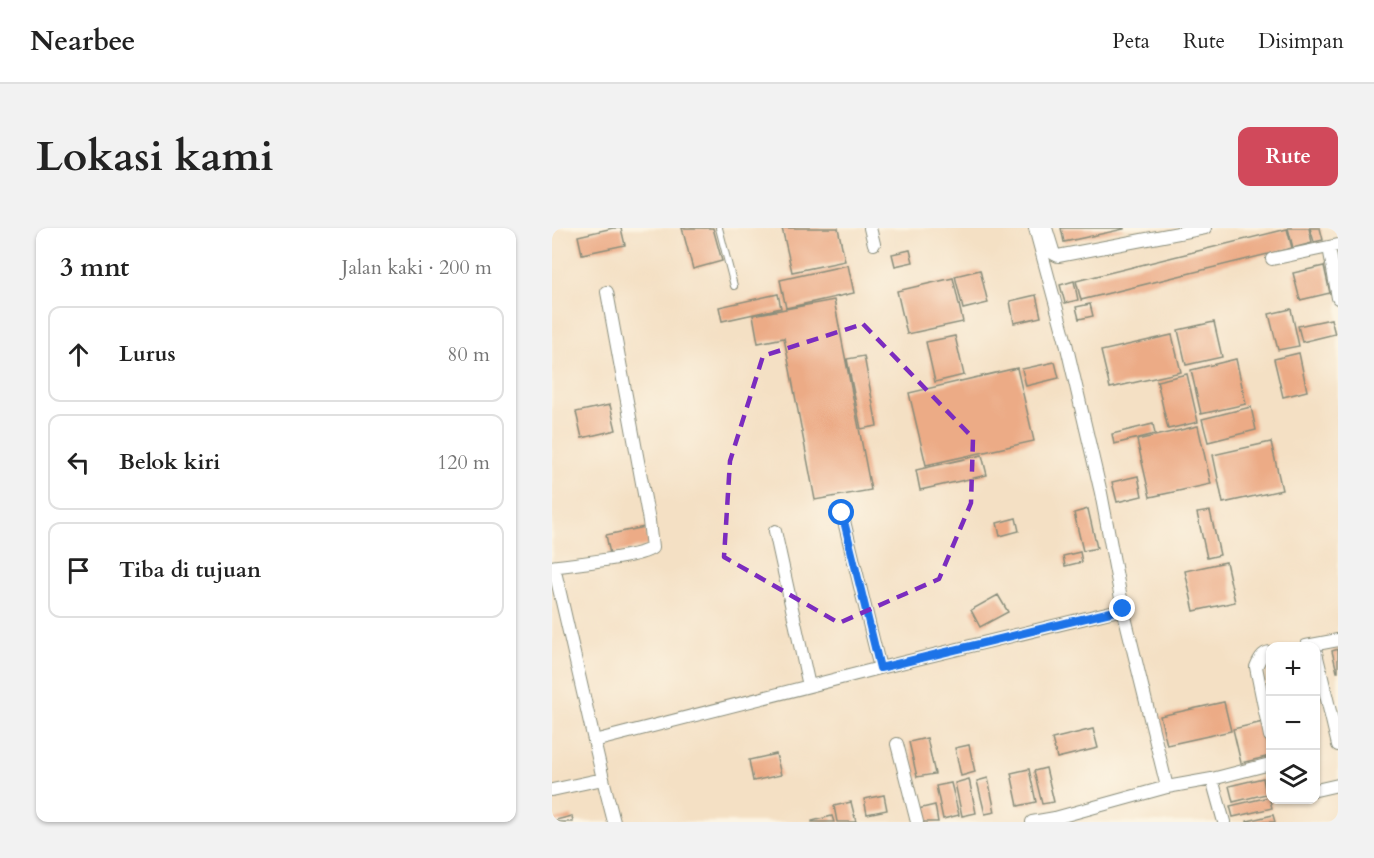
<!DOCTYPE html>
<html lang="id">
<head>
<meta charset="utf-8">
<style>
  :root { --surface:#fff; --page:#f2f2f2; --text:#222; --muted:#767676; --line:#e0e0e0; --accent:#d1495b }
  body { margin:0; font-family:Cardo,serif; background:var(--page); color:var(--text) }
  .controls { position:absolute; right:18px; bottom:18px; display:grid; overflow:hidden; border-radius:12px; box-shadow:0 2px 4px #0004 }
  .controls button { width:54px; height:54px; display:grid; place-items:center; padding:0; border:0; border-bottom:2px solid var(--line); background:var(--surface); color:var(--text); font:30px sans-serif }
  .stop { position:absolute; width:18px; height:18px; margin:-14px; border:4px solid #1a73e8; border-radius:50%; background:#fff }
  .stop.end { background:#1a73e8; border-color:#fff; box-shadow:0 2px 6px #0008 }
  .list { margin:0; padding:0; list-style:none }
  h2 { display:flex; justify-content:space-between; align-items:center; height:78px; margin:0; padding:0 24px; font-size:26px }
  h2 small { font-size:20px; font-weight:400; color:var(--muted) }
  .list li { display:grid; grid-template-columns:39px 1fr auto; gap:18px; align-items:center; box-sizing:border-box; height:96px; margin:0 12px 12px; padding:0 12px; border:2px solid var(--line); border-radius:12px }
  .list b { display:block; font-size:22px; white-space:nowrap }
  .list em { font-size:20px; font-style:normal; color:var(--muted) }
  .icon { flex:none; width:33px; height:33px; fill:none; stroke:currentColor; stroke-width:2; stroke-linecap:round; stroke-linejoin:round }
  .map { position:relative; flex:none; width:786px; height:594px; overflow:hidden; border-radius:12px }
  header { display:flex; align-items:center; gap:36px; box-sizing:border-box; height:84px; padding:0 30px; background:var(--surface); border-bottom:2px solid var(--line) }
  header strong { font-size:28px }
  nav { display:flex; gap:33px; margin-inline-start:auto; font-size:21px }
  .intro { display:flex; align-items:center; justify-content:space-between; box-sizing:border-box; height:144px; padding:0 36px }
  h1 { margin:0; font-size:42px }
  .button { padding:15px 27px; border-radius:12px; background:var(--accent); color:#fff; font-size:21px; font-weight:700 }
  main { display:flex; gap:36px; padding:0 36px }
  aside { flex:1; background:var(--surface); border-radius:12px; box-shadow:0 2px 4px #0004 }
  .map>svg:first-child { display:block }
  .building { fill:#ecab86 }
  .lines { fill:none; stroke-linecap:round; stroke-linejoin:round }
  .lane-casing { stroke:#8a8e7c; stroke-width:8 }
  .street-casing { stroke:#8a8e7c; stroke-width:14 }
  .lane { stroke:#fff; stroke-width:6 }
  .street { stroke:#fff; stroke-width:12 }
  .route { stroke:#1a73e8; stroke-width:8 }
  .marked { fill:none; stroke:#7b2cbf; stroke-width:4.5; stroke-dasharray:12 8; stroke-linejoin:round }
</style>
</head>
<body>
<header>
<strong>Nearbee</strong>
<nav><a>Peta</a><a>Rute</a><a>Disimpan</a></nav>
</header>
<div class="intro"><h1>Lokasi kami</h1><a class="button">Rute</a></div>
<main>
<aside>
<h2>3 mnt<small>Jalan kaki · 200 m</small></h2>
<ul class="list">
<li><svg class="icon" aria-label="ahead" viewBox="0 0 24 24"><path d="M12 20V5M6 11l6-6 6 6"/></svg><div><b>Lurus</b></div><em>80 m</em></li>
<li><svg class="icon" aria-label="left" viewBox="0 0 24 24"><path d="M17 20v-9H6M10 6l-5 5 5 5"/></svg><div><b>Belok kiri</b></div><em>120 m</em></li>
<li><svg class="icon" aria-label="arrive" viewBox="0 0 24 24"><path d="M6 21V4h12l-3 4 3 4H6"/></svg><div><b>Tiba di tujuan</b></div></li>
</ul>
</aside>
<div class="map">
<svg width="786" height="594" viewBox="0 0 786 594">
  <rect width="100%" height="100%" fill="#fcf5e5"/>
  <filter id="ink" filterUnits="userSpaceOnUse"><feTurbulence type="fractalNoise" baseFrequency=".0167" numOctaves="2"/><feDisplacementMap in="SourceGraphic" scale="12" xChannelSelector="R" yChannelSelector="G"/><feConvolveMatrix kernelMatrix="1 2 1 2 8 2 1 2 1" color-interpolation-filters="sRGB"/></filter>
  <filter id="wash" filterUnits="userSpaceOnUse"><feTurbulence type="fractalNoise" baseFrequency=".008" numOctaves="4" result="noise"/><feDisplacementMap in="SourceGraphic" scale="24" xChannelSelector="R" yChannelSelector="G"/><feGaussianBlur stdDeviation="1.35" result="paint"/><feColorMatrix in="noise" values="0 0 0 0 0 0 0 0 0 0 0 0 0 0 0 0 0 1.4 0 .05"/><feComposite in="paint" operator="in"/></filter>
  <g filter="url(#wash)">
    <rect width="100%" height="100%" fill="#f4e0c4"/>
    <g id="blocks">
      <path class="building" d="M 61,0 L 69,0 L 73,17 L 30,26 L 26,8 Z
        M 130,0 L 161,0 L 170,33 L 141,41 Z
        M 230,0 L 286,0 L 293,33 L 240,44 Z
        M 509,0 L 572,0 L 572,1 L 512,14 Z
        M 736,0 L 757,0 L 760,15 L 741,20 Z
        M 758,0 L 768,0 L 771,12 L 762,14 Z
        M 735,1 L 740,20 L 529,72 L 524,53 Z
        M 358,22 L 361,34 L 343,38 L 340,26 Z
        M 296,37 L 302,65 L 234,80 L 228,52 Z
        M 772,38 L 778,65 L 748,72 L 741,45 Z
        M 428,42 L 436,75 L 411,81 L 403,48 Z
        M 401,50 L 411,94 L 355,106 L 345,63 Z
        M 522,53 L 526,72 L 513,75 L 508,57 Z
        M 226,66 L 229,80 L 170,93 L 167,79 Z
        M 484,67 L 489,89 L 462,95 L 458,73 Z
        M 282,72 L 319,262 L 263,272 L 232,110 L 206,115 L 201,87 Z
        M 538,76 L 541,88 L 527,91 L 524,79 Z
        M 739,81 L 747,118 L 726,122 L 717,86 Z
        M 779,91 L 783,106 L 750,114 L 746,98 Z
        M 662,94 L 670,129 L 634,137 L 626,102 Z
        M 620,107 L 629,144 L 558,160 L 549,123 Z
        M 403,108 L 412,147 L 383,154 L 374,114 Z
        M 747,125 L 755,163 L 731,169 L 722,131 Z
        M 312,128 L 325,198 L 309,201 L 295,131 Z
        M 684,131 L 694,176 L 649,186 L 639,142 Z
        M 503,134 L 507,150 L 474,158 L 470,141 Z
        M 465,140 L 482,213 L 374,237 L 357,165 Z
        M 635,146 L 646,194 L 616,201 L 605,153 Z
        M 58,177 L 64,202 L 30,210 L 24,184 Z
        M 699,179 L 704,202 L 656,214 L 650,191 Z
        M 601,196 L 603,206 L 562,216 L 560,206 Z
        M 646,198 L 659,256 L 598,269 L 585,212 Z
        M 719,214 L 730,262 L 671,275 L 661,227 Z
        M 430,227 L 435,247 L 368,262 L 364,242 Z
        M 586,248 L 590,268 L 565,274 L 560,254 Z
        M 536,281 L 545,320 L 531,323 L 522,285 Z
        M 658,283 L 668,327 L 655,330 L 645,285 Z
        M 464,290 L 467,303 L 448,308 L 445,295 Z
        M 93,299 L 97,317 L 58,326 L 54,307 Z
        M 528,324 L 530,334 L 513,338 L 511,328 Z
        M 674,334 L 683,374 L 642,383 L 633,343 Z
        M 446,367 L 456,384 L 428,399 L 419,382 Z
        M 786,421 L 786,444 L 785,444 L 780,423 Z
        M 672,474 L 679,503 L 615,517 L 608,488 Z
        M 711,494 L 718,528 L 689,535 L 681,501 Z
        M 541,501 L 546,520 L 505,530 L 500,511 Z
        M 375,510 L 383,546 L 365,549 L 357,514 Z
        M 417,517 L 423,544 L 409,548 L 403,520 Z
        M 224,526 L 229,547 L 201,553 L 197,532 Z
        M 494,540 L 502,574 L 490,576 L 482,543 Z
        M 477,541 L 484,574 L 466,578 L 459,545 Z
        M 436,550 L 443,584 L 433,586 L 425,553 Z
        M 711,550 L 714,566 L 681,574 L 677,558 Z
        M 417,551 L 424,585 L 410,588 L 403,555 Z
        M 399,555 L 407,587 L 391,591 L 384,558 Z
        M 332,567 L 335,582 L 315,586 L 312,571 Z
        M 717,569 L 720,580 L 681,589 L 678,578 Z
        M 299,574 L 304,594 L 285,594 L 282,578 Z
        M 383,577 L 386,594 L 369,594 L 366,581 Z
        M 721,587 L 723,594 L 695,594 L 695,593 Z
        M 20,588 L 21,594 L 0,594 L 0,593 Z
        M 280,588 L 282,594 L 260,594 L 260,593 Z"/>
    </g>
  </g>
  <g filter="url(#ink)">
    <use href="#blocks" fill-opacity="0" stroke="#8a8e7c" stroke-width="1.5"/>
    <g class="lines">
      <defs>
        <path id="lane" d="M 167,0 L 182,58"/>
        <path id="street" d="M 318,0 L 322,16
          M 483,0 L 513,111 L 549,265 L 571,381 L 615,559
          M 494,0 L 502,26 L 506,28 L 653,0
          M 777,19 L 786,70
          M 720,31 L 786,17
          M 290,285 L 328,440
          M 223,303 L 257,458
          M 0,339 C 20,336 86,330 100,320 L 97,293 L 55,64
          M 2,339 L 51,551 L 62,594
          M 754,418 L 786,412
          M 718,424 C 710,425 707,432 704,439 L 718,508
          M 764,425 L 786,517
          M 42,513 L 328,440 L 571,381
          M 345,516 L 365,594
          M 660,551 L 672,594
          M 0,562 L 51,551
          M 764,562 L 786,557
          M 480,594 L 503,590 L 615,559 L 660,551 L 718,536"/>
      </defs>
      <use href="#lane" class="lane-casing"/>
      <use href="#street" class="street-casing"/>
      <use href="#lane" class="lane"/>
      <use href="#street" class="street"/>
    </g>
  </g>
  <g class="lines" filter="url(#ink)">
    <path class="route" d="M 290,285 L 328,440 L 571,381"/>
  </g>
  <path class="marked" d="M 311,96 L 421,210 L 419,275 L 387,351 L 287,395 L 172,329 L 178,233 L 211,128 Z"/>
</svg>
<div class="controls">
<button>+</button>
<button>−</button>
<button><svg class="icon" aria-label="layers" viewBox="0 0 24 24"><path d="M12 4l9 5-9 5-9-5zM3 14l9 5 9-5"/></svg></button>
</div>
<div class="stop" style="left:290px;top:285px"></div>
<div class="stop end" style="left:571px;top:381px"></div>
</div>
</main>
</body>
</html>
